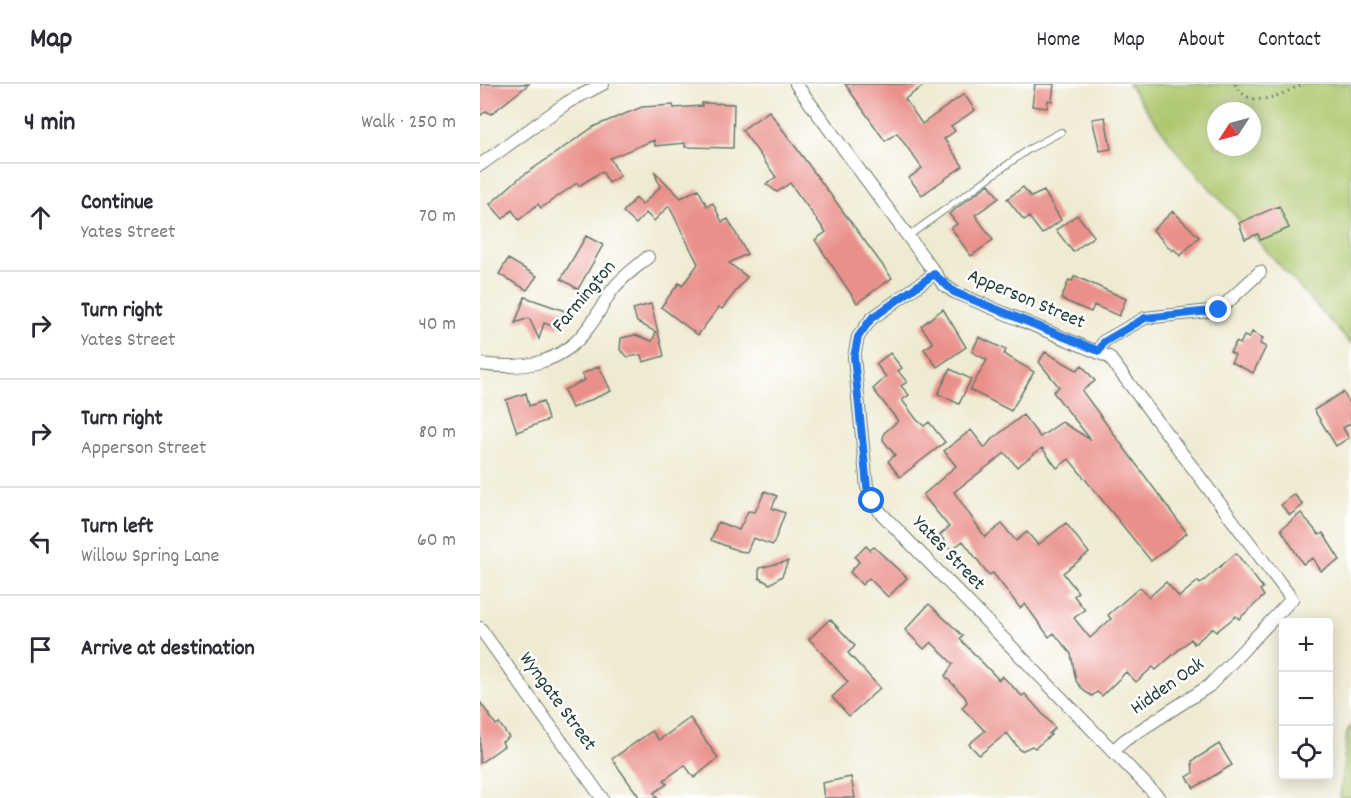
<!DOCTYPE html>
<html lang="en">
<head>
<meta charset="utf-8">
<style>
  :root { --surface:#fff; --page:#f2f2f3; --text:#2b2b33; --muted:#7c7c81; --line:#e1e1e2 }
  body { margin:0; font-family:Dekko,sans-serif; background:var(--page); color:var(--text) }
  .controls { position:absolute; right:18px; bottom:18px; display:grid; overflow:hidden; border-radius:6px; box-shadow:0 3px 15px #0003 }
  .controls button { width:54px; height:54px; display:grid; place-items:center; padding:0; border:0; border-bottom:2px solid var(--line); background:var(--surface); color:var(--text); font:30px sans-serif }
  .compass { position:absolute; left:727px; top:18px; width:54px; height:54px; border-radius:50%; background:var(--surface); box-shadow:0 3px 15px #0003; rotate:234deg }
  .stop { position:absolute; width:18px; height:18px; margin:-14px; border:4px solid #1a73e8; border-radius:50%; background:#fff }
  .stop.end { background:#1a73e8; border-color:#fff; box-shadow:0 2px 6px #0008 }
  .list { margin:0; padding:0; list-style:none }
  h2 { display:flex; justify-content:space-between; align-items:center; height:78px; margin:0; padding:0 24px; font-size:26px }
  h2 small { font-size:20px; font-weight:400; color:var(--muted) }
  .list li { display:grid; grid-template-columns:39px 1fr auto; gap:18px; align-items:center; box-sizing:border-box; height:108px; padding:0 24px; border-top:2px solid var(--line) }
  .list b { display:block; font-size:22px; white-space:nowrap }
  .list p { margin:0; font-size:20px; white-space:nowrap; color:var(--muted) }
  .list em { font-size:20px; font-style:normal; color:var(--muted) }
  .icon { flex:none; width:33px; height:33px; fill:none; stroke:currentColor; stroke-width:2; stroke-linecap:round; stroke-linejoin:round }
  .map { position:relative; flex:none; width:871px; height:714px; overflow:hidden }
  header { display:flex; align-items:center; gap:36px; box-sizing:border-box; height:84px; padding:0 30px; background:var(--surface); border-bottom:2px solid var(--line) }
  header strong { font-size:28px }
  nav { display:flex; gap:33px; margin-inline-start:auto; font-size:21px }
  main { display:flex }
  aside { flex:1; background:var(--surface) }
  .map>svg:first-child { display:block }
  .green { fill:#adc76d; stroke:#668250; stroke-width:1.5; fill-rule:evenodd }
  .building { fill:#ea908b }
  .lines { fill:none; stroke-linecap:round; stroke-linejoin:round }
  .service-casing { stroke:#687a6b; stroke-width:8 }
  .minor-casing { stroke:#687a6b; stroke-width:14 }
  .path { stroke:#687a6b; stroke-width:3; stroke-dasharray:1.5 4.5; stroke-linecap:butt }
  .service { stroke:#fff; stroke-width:6 }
  .minor { stroke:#fff; stroke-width:12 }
  .route { stroke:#1a73e8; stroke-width:8 }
  .labels { text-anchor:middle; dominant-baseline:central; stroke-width:5; stroke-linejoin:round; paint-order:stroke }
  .street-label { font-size:20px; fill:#1f3d34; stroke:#fff }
</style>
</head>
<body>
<header>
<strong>Map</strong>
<nav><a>Home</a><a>Map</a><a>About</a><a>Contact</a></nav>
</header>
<main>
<aside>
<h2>4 min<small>Walk · 250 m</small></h2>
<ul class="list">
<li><svg class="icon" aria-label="ahead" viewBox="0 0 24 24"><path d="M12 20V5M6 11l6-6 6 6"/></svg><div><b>Continue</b><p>Yates Street</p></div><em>70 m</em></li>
<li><svg class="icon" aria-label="right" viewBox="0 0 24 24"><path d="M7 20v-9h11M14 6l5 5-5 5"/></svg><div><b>Turn right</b><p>Yates Street</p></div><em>40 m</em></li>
<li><svg class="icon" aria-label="right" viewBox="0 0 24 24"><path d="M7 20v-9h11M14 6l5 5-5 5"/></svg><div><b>Turn right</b><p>Apperson Street</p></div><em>80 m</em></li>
<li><svg class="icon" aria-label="left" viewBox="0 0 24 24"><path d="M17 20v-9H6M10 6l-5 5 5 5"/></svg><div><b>Turn left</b><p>Willow Spring Lane</p></div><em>60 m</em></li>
<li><svg class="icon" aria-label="arrive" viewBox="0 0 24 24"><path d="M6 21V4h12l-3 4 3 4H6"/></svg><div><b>Arrive at destination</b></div></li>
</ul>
</aside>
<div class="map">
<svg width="871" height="714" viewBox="0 0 871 714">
  <rect width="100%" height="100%" fill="#fff"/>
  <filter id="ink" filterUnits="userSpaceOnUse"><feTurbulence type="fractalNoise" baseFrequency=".0167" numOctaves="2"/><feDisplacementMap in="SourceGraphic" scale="12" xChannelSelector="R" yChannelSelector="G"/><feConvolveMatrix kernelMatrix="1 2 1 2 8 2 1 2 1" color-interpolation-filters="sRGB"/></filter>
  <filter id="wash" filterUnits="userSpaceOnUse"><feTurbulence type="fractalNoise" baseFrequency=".008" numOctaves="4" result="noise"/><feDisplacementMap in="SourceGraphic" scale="24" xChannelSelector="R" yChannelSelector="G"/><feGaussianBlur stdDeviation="1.35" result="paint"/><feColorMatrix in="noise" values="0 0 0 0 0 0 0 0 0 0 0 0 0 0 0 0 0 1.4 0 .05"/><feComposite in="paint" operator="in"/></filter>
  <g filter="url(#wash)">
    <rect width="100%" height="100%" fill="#efead2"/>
    <path class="green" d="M 648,0 L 871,0 L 871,260 L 699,70 ZM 736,27 L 772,27 L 772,63 L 736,63 Z
      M 871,642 L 871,714 L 860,714 L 867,647 Z"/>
    <g id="blocks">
      <path class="building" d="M 0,0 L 49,0 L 11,30 L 6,27 L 0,32 Z
        M 365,0 L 446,0 L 425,15 L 442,40 L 484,10 L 495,26 L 471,42 L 475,47 L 464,55 L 483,82 L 442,111 L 429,94 L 442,84 L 417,49 L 405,57 Z
        M 555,0 L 574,0 L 572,17 L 568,16 L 567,24 L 552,22 Z
        M 222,19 L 254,20 L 253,64 L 205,63 L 205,59 L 175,62 L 174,56 L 130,74 L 140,92 L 129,99 L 122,87 L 99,102 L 97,99 L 61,124 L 58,120 L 39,136 L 32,126 L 23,135 L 10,120 L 38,95 L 115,42 L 162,23 L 193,21 L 194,24 L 222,22 Z
        M 289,27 L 412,194 L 377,219 L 335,156 L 346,148 L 310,99 L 297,108 L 286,100 L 296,93 L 262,46 Z
        M 625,33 L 631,65 L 620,67 L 612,35 Z
        M 174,87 L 201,114 L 218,105 L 227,122 L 233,119 L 242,138 L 248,135 L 267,170 L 249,179 L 267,193 L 242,225 L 239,223 L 218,251 L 181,223 L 199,199 L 202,202 L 218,180 L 189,122 L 174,137 L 166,129 L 156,140 L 143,128 L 156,114 L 162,121 L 180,103 Z
        M 509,100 L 519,114 L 495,131 L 513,156 L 491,172 L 471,144 L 477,140 L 469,130 Z
        M 543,103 L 551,113 L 564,107 L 581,136 L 562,150 L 549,133 L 544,136 L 527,115 Z
        M 799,122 L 809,144 L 780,156 L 778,150 L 765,155 L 759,139 Z
        M 693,127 L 719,153 L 700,172 L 694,165 L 692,167 L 673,146 Z
        M 597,131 L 614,152 L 593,168 L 576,146 Z
        M 106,152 L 123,161 L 98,205 L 81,195 Z
        M 28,175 L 57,192 L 47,206 L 19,190 Z
        M 595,192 L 646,215 L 639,232 L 614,221 L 611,228 L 581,215 L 589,196 L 592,197 Z
        M 45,213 L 85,227 L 78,244 L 64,239 L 59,255 L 49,234 L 35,239 Z
        M 171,220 L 184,272 L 163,278 L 161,271 L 148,273 L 140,266 L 141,254 L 155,251 L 172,257 L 176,248 L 157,238 L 153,225 Z
        M 463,225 L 486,263 L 457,283 L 444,265 L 453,259 L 441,242 Z
        M 772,248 L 783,254 L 780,260 L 786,263 L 773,289 L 751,278 L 755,271 L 750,268 L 756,258 L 760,260 L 764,252 L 769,254 Z
        M 499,253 L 526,266 L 524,270 L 554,288 L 531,327 L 490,306 L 507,276 L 492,268 Z
        M 565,268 L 597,286 L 602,281 L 615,297 L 602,307 L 707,449 L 671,477 L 589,375 L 577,384 L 562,364 L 537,383 L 525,369 L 474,408 L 505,453 L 522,440 L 536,457 L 547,448 L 558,461 L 586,439 L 609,469 L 583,489 L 598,508 L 594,512 L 605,526 L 594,534 L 610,554 L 631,535 L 628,531 L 660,503 L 669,513 L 686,498 L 699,513 L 718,497 L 720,500 L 756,469 L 783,504 L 780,506 L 784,512 L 759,535 L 756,532 L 736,548 L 733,544 L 714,560 L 711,555 L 676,586 L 673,583 L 656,598 L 646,588 L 622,612 L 617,608 L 612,612 L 604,607 L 596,597 L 591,570 L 574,549 L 569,553 L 545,520 L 540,524 L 513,489 L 509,491 L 483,457 L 471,466 L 460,451 L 469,443 L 443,411 L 476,382 L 464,367 L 491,346 L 505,364 L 510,357 L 543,331 L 560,353 L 582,338 L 611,356 L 573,308 L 579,303 L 559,278 Z
        M 410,269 L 422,284 L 418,287 L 427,298 L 421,302 L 429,311 L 422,316 L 437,336 L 444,342 L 449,338 L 465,358 L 420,393 L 408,377 L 415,371 L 403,356 L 404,349 L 418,337 L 393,305 L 406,293 L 396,280 Z
        M 119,282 L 131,307 L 92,324 L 84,306 L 105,296 L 102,290 Z
        M 470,285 L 491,295 L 479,320 L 458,310 Z
        M 863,308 L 871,322 L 871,339 L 863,344 L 869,354 L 856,362 L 834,326 Z
        M 46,309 L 49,322 L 63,317 L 68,336 L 37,348 L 26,316 Z
        M 285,407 L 297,412 L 292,424 L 305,429 L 293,461 L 273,454 L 267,468 L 259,467 L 231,456 L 238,438 L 259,446 L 268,427 L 275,428 Z
        M 814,410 L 823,421 L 810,431 L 801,421 Z
        M 821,429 L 839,451 L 843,449 L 860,476 L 841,487 L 833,474 L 823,480 L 802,447 L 801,445 Z
        M 386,462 L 390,466 L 394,463 L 427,494 L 408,513 L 389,494 L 382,501 L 370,488 L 379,478 L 375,473 Z
        M 308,477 L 302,492 L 290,500 L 279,494 L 279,484 Z
        M 449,520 L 483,552 L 480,555 L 519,596 L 522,592 L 542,612 L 545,610 L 575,644 L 569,650 L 571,651 L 555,664 L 552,662 L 541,667 L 527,649 L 499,671 L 489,660 L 505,647 L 482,624 L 487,618 L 485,613 L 465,592 L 473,580 L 451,558 L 444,565 L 425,546 Z
        M 350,535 L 375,562 L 368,569 L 400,604 L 369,632 L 352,613 L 368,598 L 329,555 Z
        M 0,618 L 16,641 L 19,639 L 29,653 L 22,658 L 24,662 L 0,679 Z
        M 210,634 L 238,674 L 214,694 L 205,681 L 184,696 L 187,700 L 174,709 L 178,714 L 160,714 L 132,675 L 172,647 L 179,656 Z
        M 739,660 L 752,681 L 714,704 L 707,693 L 713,689 L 712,677 Z
        M 371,693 L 375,714 L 344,714 L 342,699 Z"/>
    </g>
  </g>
  <g filter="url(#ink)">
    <use href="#blocks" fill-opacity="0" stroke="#687a6b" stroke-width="1.5"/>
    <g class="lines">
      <defs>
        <path id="service" d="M 427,153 L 549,65 L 581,48"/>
        <path id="minor" d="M 316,0 L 463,200 L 474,208 L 629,273 L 812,515 L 729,602 L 645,656 L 633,667
          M 0,81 L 88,18 L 123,0
          M 454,190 L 391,235 L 378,253 L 374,273 L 387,403 L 400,428 L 679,714
          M 619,267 L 624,257 L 665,234 L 739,226 L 780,188
          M 0,280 C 42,286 81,281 108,244 C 118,232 124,217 133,205 C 142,193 157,183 168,173
          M 0,544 L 122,714"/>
      </defs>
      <use href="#service" class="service-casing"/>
      <use href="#minor" class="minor-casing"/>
      <path class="path" d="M 755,0 C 770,28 801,11 822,0"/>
      <use href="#service" class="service"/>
      <use href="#minor" class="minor"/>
    </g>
  </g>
  <g class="lines" filter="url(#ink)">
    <path class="route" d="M 392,417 L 387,403 L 374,273 L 378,253 L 391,235 L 454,190 L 474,208 L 619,267 L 624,258 L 665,234 L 739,226"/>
  </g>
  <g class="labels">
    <g class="street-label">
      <text transform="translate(105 213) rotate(-50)">Farmington</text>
      <text transform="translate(546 216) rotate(23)">Apperson Street</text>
      <text transform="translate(468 470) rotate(46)">Yates Street</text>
      <text transform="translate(688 603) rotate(-35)">Hidden Oak</text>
      <text transform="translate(77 618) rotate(54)">Wyngate Street</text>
    </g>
  </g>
</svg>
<div class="controls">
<button>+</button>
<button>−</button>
<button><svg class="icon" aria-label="locate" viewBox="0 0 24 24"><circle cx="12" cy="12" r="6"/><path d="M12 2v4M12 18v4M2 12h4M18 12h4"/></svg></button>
</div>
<svg class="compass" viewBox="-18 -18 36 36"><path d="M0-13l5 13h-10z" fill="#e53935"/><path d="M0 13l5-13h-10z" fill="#7c7c81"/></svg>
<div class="stop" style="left:392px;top:417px"></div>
<div class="stop end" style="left:739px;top:226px"></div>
</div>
</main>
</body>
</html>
